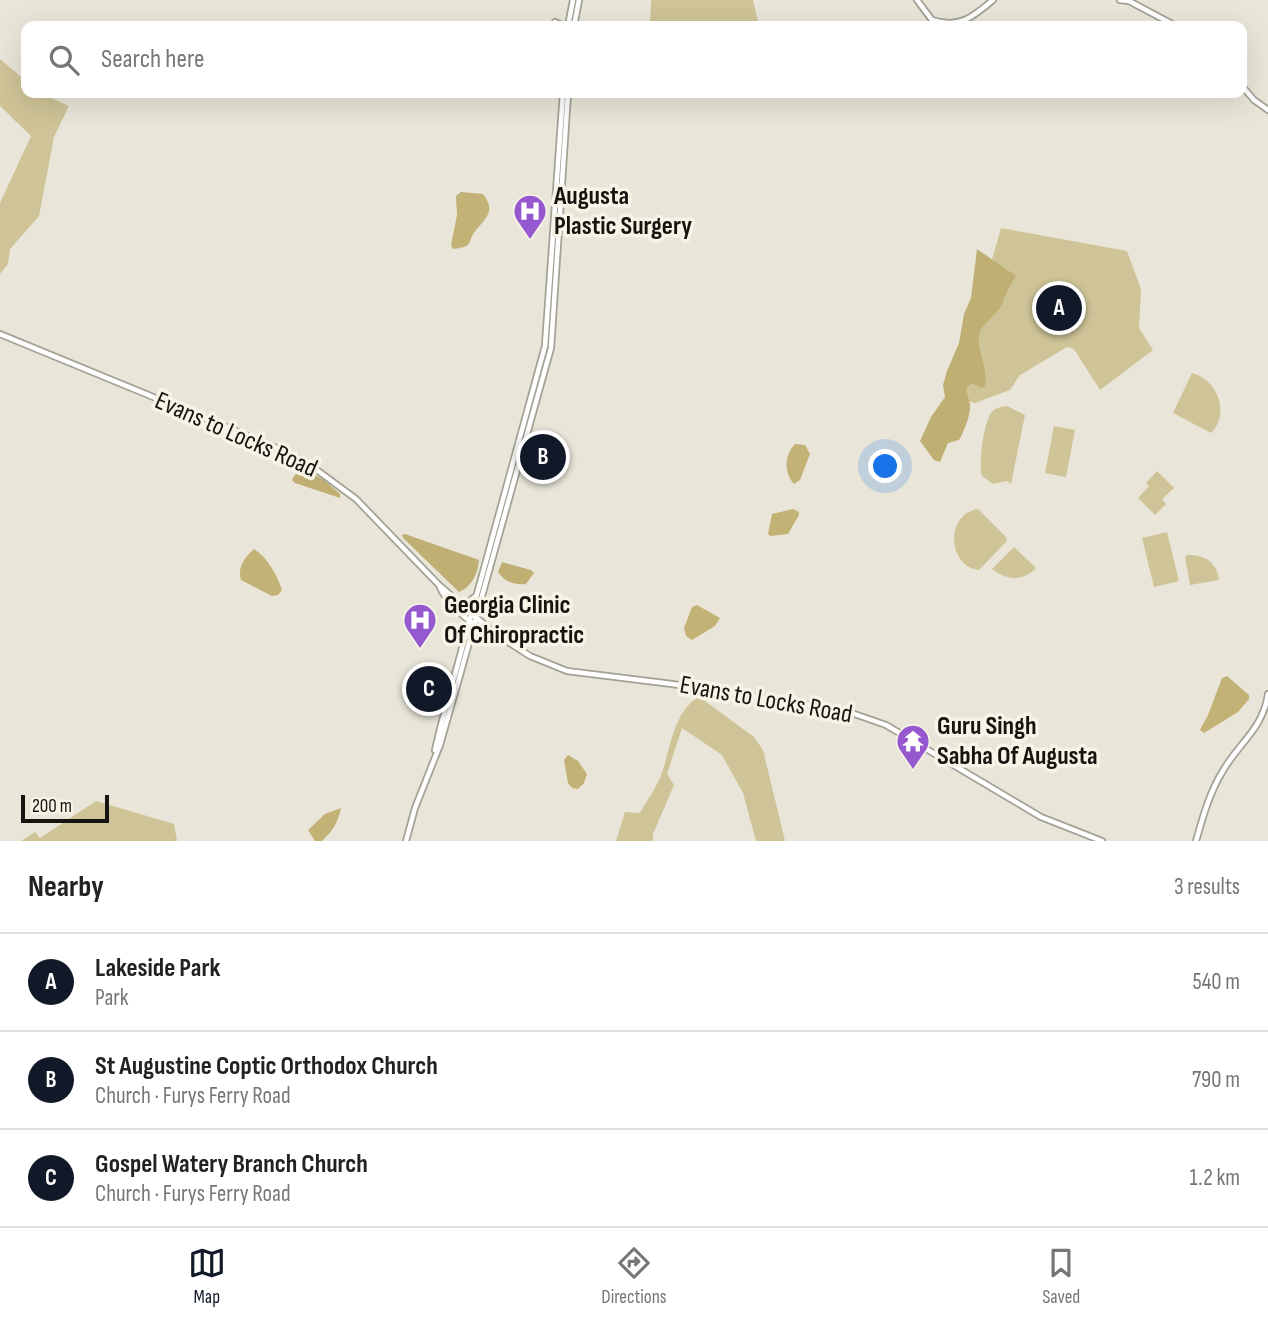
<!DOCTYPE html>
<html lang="en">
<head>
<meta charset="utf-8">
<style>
  :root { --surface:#fff; --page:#f6f6f6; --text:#222; --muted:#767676; --line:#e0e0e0; --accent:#111827 }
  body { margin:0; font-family:"Sofia Sans Condensed",sans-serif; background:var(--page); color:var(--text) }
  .scale { position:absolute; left:21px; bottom:18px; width:88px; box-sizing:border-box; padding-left:7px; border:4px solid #15140f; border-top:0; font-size:19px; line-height:24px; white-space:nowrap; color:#15140f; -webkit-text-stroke:5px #f7f3e6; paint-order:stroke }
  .you { position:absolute; left:886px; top:467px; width:24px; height:24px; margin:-18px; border:5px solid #fff; border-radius:50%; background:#1a73e8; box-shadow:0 0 0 10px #1a73e833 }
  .badge { display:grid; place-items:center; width:46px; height:46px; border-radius:50%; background:var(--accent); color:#fff; font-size:23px; font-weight:700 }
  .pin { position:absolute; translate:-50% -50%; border:4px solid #fff; box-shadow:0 2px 7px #0006 }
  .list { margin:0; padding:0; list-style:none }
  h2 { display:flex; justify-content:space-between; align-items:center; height:91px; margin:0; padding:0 28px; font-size:30px }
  h2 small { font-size:23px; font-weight:400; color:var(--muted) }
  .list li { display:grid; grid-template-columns:46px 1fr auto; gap:21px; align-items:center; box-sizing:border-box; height:98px; padding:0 28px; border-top:2px solid var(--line) }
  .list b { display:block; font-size:26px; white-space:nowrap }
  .list p { margin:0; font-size:23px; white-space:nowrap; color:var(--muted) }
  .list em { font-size:23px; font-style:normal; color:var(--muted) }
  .icon { flex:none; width:38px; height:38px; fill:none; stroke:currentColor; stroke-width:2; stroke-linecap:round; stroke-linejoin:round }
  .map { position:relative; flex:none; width:1268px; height:841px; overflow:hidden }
  .search { position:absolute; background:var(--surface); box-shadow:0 7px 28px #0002; left:21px; right:21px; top:21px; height:77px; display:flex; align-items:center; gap:18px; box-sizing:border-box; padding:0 24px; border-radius:14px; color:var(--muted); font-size:26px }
  .sheet { height:385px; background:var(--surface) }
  nav { display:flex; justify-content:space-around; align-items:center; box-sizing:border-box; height:98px; border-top:2px solid var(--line); background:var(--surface); font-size:19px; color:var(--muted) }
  nav a { display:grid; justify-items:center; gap:4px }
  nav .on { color:var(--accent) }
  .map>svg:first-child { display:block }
  .green { fill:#cfc497 }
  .forest { fill:#bfaf73 }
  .water { fill:#c2b275 }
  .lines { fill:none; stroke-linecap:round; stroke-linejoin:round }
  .secondary-casing { stroke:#a4a195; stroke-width:8 }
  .secondary { stroke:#fff; stroke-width:4.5 }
  .labels { text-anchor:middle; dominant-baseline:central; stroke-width:7; stroke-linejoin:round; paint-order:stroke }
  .poi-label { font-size:26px; font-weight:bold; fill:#15140f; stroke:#f7f3e6; text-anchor:start }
  .street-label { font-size:26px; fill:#15140f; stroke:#f7f3e6 }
</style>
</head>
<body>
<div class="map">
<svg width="1268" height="841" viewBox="0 0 1268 841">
  <rect width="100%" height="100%" fill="#e9e6d9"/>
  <path class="green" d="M 651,0 L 753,0 L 759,26 L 650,26 Z
    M 0,59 L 26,81 L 26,93 L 40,93 L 69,106 L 54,137 L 39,216 L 10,249 L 8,264 L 0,274 L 0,203 L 31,136 L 0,106 Z
    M 1001,228 L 1127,251 L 1141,289 L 1139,328 L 1153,350 L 1100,390 L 1074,349 L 1067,347 L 1020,375 L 1010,390 L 975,403 L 953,397 Z
    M 1192,373 C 1217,379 1231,413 1211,433 L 1173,413 Z
    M 1007,406 L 1025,415 L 1011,484 L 1007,481 L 993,484 L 982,476 C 978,465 984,422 991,413 C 995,408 1000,407 1007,406 Z
    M 1054,426 L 1075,430 L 1066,477 L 1045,473 Z
    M 1157,471 L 1174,488 L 1162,499 L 1166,504 L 1155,515 L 1138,498 L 1149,486 L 1146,483 Z
    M 978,509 L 1006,537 L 1007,541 L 979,570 C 947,566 945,514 978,509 Z
    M 1167,532 L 1179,581 L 1154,587 L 1142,538 Z
    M 1014,547 L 1036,568 C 1022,582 1006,580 992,569 Z
    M 1188,555 C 1205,555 1217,562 1219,580 L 1190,585 L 1185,557 Z
    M 697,698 L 705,701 L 754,737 L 763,750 L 785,841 L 756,841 L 743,793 L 722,755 L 682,728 L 667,774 L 674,785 L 653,834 L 653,841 L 616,841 L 625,812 L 640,813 C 647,800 657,787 662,773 C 670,749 674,712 697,698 Z
    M 96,801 L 174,824 L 177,841 L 21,841 L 35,832 L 40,838 Z"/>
  <path class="forest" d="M 977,249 L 1016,276 C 1009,286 1006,295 1001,306 C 994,319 976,325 979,343 C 981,361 987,366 985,386 L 981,388 L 972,383 L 967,387 C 966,395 969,397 970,405 C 971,414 964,432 959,440 L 948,443 L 940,462 L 934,460 L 920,441 L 931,417 L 945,397 L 943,385 L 947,371 L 959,343 L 964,314 L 971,298 Z
    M 304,469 L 324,480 L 340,494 L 340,498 L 295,483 L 292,480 L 298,470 Z
    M 405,534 L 479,560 C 478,573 472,587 459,592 L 403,538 L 402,535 Z
    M 502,562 L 531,570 L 534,573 L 526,584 C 514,585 505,582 498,572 Z"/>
  <path class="water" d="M 461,192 L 483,194 C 495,210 488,216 477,229 C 465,242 477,246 453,249 L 451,245 L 457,215 L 456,196 Z
    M 795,444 L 805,445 L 810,454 L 800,480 L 794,484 C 784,473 784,455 795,444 Z
    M 793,509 L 799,512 L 799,515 L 788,534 L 770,536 L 768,534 L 772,514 Z
    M 254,549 C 268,558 277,575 282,590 L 278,595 L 272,596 L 241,580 C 237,567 245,557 254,549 Z
    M 697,605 L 720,618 L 715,626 L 692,640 L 686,636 L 684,628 L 692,607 Z
    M 1227,676 L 1249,695 L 1249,699 L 1238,712 L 1204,733 L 1200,730 L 1208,715 L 1222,678 Z
    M 568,755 L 578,761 L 587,774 L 584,783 L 578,789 L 572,788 L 568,783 L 564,760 Z
    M 341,808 C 338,822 333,831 322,841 L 315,841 L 308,830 L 325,814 Z"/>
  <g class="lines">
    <defs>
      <path id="secondary" d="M 917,0 L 932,20 C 959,29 973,17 993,0
        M 1120,0 L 1129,1 L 1176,26
        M 555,22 L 564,26
        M 568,26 L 573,0
        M 574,26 L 579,0
        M 1242,86 L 1254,100 L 1268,110
        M 0,334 L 270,445 L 306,462 L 356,499 L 439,585
        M 459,601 L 467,603 L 476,596
        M 494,633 C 476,631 445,602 439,585 L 494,633 L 530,656 L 567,671 L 672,684 L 843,710 L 886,725 L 1041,817 L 1102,841
        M 435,750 L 441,725 L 545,346 L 563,93
        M 406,841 L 415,808 L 440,745 L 462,668 L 551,348 L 568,93
        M 1196,841 C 1203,816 1210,791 1224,769 C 1241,741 1263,728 1268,694"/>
    </defs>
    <use href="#secondary" class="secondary-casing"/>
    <use href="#secondary" class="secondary"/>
  </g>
  <defs>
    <symbol id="hospital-pin" viewBox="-11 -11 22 30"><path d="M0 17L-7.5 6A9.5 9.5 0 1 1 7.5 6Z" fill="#9558ce" stroke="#f7f3e6"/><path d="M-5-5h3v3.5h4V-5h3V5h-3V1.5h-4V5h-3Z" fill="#fff"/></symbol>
    <symbol id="temple-pin" viewBox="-11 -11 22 30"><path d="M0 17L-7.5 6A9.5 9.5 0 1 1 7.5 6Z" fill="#9558ce" stroke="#f7f3e6"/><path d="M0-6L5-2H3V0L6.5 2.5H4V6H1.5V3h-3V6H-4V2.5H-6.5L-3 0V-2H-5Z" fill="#fff"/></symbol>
  </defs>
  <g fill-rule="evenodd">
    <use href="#hospital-pin" x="511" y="192" width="38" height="52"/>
    <use href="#hospital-pin" x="401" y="601" width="38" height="52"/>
    <use href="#temple-pin" x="894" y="722" width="38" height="52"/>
  </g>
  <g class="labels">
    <g class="poi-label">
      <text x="554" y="196">Augusta<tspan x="554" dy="30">Plastic Surgery</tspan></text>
      <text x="444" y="605">Georgia Clinic<tspan x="444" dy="30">Of Chiropractic</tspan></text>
      <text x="937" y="726">Guru Singh<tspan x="937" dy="30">Sabha Of Augusta</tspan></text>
    </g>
    <g class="street-label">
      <text transform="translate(236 435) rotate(24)">Evans to Locks Road</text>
      <text transform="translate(766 700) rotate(10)">Evans to Locks Road</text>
    </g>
  </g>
</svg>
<div class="scale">200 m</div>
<div class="you"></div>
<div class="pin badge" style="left:1059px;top:308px">A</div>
<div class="pin badge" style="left:543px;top:457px">B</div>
<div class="pin badge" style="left:429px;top:689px">C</div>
<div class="search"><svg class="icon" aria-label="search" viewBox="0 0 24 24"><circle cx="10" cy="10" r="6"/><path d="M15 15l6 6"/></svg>Search here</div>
</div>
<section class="sheet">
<h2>Nearby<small>3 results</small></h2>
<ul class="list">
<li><span class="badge">A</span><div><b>Lakeside Park</b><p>Park</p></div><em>540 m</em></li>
<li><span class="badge">B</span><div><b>St Augustine Coptic Orthodox Church</b><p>Church · Furys Ferry Road</p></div><em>790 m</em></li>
<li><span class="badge">C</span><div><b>Gospel Watery Branch Church</b><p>Church · Furys Ferry Road</p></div><em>1.2 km</em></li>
</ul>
</section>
<nav>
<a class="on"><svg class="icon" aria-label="map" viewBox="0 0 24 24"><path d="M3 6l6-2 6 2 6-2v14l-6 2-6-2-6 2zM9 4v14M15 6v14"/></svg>Map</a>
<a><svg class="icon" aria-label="directions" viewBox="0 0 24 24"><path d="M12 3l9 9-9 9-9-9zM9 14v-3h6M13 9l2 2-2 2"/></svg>Directions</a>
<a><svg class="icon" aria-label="saved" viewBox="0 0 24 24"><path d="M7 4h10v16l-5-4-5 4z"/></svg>Saved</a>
</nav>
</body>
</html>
